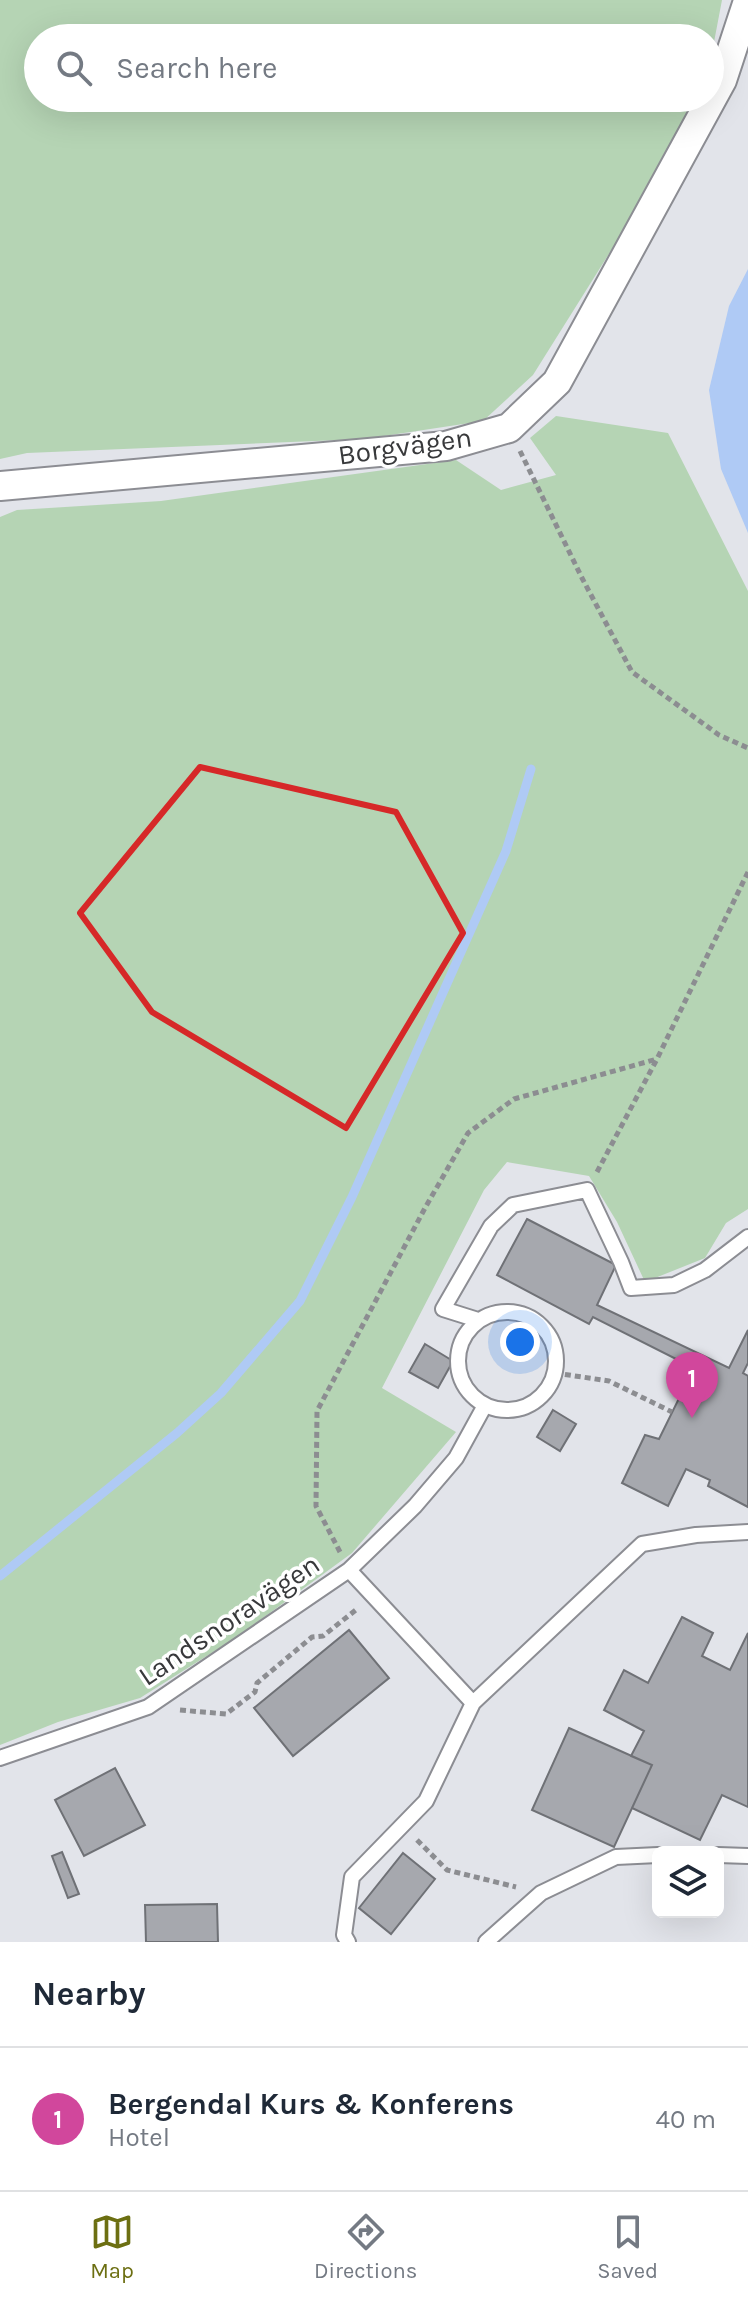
<!DOCTYPE html>
<html lang="en">
<head>
<meta charset="utf-8">
<style>
  :root { --surface:#fff; --page:#f2f2f3; --text:#1f2937; --muted:#747a83; --line:#e0e1e3; --accent:#6c6f12 }
  body { margin:0; font-family:Karla,sans-serif; background:var(--page); color:var(--text) }
  .controls { position:absolute; right:24px; bottom:24px; display:grid; overflow:hidden; border-radius:12px; box-shadow:0 8px 32px #0002 }
  .controls button { width:72px; height:72px; display:grid; place-items:center; padding:0; border:0; border-bottom:2px solid var(--line); background:var(--surface); color:var(--text); font:40px sans-serif }
  .you { position:absolute; left:520px; top:1342px; width:28px; height:28px; margin:-20px; border:6px solid #fff; border-radius:50%; background:#1a73e8; box-shadow:0 0 0 12px #1a73e833 }
  .badge { display:grid; place-items:center; width:52px; height:52px; border-radius:50%; background:var(--accent); color:#fff; font-size:26px; font-weight:700 }
  .pin { position:absolute; translate:-50% -66px; filter:drop-shadow(0 2px 4px #0008) }
  .pin::after { content:''; position:absolute; top:42px; width:28px; height:24px; background:inherit; clip-path:polygon(0 0,100% 0,50% 100%) }
  .list { margin:0; padding:0; list-style:none }
  h2 { display:flex; justify-content:space-between; align-items:center; height:104px; margin:0; padding:0 32px; font-size:34px }
  h2 small { font-size:26px; font-weight:400; color:var(--muted) }
  .list li { display:grid; grid-template-columns:52px 1fr auto; gap:24px; align-items:center; box-sizing:border-box; height:144px; padding:0 32px; border-top:2px solid var(--line) }
  .list b { display:block; font-size:30px; white-space:nowrap }
  .list p { margin:0; font-size:26px; white-space:nowrap; color:var(--muted) }
  .list em { font-size:26px; font-style:normal; color:var(--muted) }
  .icon { flex:none; width:44px; height:44px; fill:none; stroke:currentColor; stroke-width:2; stroke-linecap:round; stroke-linejoin:round }
  .map { position:relative; flex:none; width:748px; height:1942px; overflow:hidden }
  .search { position:absolute; background:var(--surface); box-shadow:0 8px 32px #0002; left:24px; right:24px; top:24px; height:88px; display:flex; align-items:center; gap:20px; box-sizing:border-box; padding:0 28px; border-radius:44px; color:var(--muted); font-size:30px }
  .sheet { height:248px; background:var(--surface) }
  nav { display:flex; justify-content:space-around; align-items:center; box-sizing:border-box; height:112px; border-top:2px solid var(--line); background:var(--surface); font-size:22px; color:var(--muted) }
  nav a { display:grid; justify-items:center; gap:4px }
  nav .on { color:var(--accent) }
  .map>svg:first-child { display:block }
  .green { fill:#b5d4b4 }
  .water { fill:#afcaf5 }
  .lines { fill:none; stroke-linecap:round; stroke-linejoin:round }
  .stream { stroke:#afcaf5; stroke-width:9 }
  .building { fill:#a6a8ae; stroke:#6f7176; stroke-width:2 }
  .lane-casing { stroke:#8c8d93; stroke-width:18 }
  .street-casing { stroke:#8c8d93; stroke-width:32 }
  .path { stroke:#8c8d91; stroke-width:5; stroke-dasharray:6 4; stroke-linecap:butt }
  .lane { stroke:#fff; stroke-width:14 }
  .street { stroke:#fff; stroke-width:28 }
  .marked { fill:none; stroke:#d62828; stroke-width:6; stroke-linejoin:round }
  .labels { text-anchor:middle; dominant-baseline:central; stroke-width:7; stroke-linejoin:round; paint-order:stroke }
  .street-label { font-size:28px; fill:#38393b; stroke:#fff }
</style>
</head>
<body>
<div class="map">
<svg width="748" height="1942" viewBox="0 0 748 1942">
  <rect width="100%" height="100%" fill="#e2e4ea"/>
  <path class="green" d="M 0,0 L 722,0 L 710,63 L 710,38 L 38,38 L 38,98 L 695,98 L 622,233 L 533,375 L 483,421 L 364,439 L 27,453 L 0,459 Z
    M 556,416 L 668,433 L 748,591 L 748,1209 L 726,1223 L 705,1258 L 645,1282 L 617,1222 L 589,1176 L 507,1162 L 484,1190 L 382,1388 L 456,1432 L 352,1553 L 237,1637 L 140,1698 L 58,1722 L 0,1745 L 0,517 L 17,510 L 161,501 L 456,460 L 501,490 L 556,475 L 530,438 Z"/>
  <path class="water" d="M 748,269 L 748,533 L 721,469 L 709,390 L 729,306 Z"/>
  <g class="lines">
    <path class="stream" d="M 0,1576 L 177,1433 L 221,1393 L 300,1301 L 352,1197 L 506,851 L 531,769"/>
  </g>
  <path class="building" d="M 527,1219 L 616,1265 L 597,1305 L 729,1368 L 748,1330 L 748,1363 L 743,1373 L 748,1376 L 748,1507 L 708,1486 L 710,1480 L 686,1469 L 668,1506 L 622,1483 L 645,1435 L 659,1439 L 694,1368 L 593,1317 L 589,1324 L 497,1275 Z
    M 425,1344 L 453,1361 L 438,1388 L 409,1372 Z
    M 553,1410 L 576,1424 L 560,1451 L 537,1437 Z
    M 682,1617 L 713,1633 L 702,1656 L 730,1670 L 748,1633 L 748,1807 L 722,1795 L 700,1840 L 632,1808 L 652,1765 L 631,1756 L 644,1731 L 604,1710 L 624,1670 L 648,1683 Z
    M 349,1630 L 389,1678 L 293,1756 L 254,1708 Z
    M 569,1728 L 652,1765 L 614,1847 L 532,1810 Z
    M 115,1768 L 145,1825 L 84,1856 L 55,1800 Z
    M 62,1852 L 79,1894 L 68,1898 L 52,1856 Z
    M 403,1853 L 435,1879 L 391,1934 L 359,1908 Z
    M 217,1904 L 218,1942 L 146,1942 L 145,1905 Z"/>
  <g class="lines">
    <defs>
      <path id="lane" d="M458 1361a49 49 0 1 1 98 0a49 49 0 1 1-98 0Z
        M 478,1320 L 443,1309 L 491,1226 L 513,1205 L 587,1190 L 621,1262 L 631,1288 L 674,1285 L 705,1270 L 748,1237
        M 349,1570 L 473,1703
        M 0,1758 L 148,1707 L 349,1570 L 415,1506 L 456,1458 L 484,1407
        M 718,1855 L 748,1856
        M 348,1942 L 344,1935 L 352,1877 L 426,1801 L 473,1703 L 642,1544 L 696,1535 L 748,1532
        M 486,1942 L 541,1893 L 616,1857 L 658,1855"/>
      <path id="street" d="M 0,486 L 446,446 L 509,428 L 557,382 L 722,80 L 748,1"/>
    </defs>
    <use href="#lane" class="lane-casing"/>
    <use href="#street" class="street-casing"/>
    <path class="path" d="M 520,451 L 582,578 L 632,672 L 719,735 L 748,748
      M 597,1172 L 657,1059 L 748,872
      M 555,1373 L 609,1381 L 672,1412
      M 340,1552 L 316,1506 L 317,1411 L 425,1208 L 468,1133 L 514,1099 L 657,1059
      M 180,1710 L 226,1714 L 255,1692 L 257,1683 L 312,1637 L 323,1636 L 357,1609
      M 417,1840 L 447,1870 L 516,1887"/>
    <use href="#lane" class="lane"/>
    <use href="#street" class="street"/>
  </g>
  <path class="marked" d="M 200,767 L 396,812 L 463,933 L 346,1128 L 152,1012 L 80,913 Z"/>
  <g class="labels">
    <g class="street-label">
      <text transform="translate(405 446) rotate(-8)">Borgvägen</text>
      <text transform="translate(229 1620) rotate(-34)">Landsnoravägen</text>
    </g>
  </g>
</svg>
<div class="controls">
<button><svg class="icon" aria-label="layers" viewBox="0 0 24 24"><path d="M12 4l9 5-9 5-9-5zM3 14l9 5 9-5"/></svg></button>
</div>
<div class="you"></div>
<div class="pin badge" style="left:692px;top:1418px;background:#d1479c">1</div>
<div class="search"><svg class="icon" aria-label="search" viewBox="0 0 24 24"><circle cx="10" cy="10" r="6"/><path d="M15 15l6 6"/></svg>Search here</div>
</div>
<section class="sheet">
<h2>Nearby<small></small></h2>
<ul class="list">
<li><span class="badge" style="background:#d1479c">1</span><div><b>Bergendal Kurs &amp; Konferens</b><p>Hotel</p></div><em>40 m</em></li>
</ul>
</section>
<nav>
<a class="on"><svg class="icon" aria-label="map" viewBox="0 0 24 24"><path d="M3 6l6-2 6 2 6-2v14l-6 2-6-2-6 2zM9 4v14M15 6v14"/></svg>Map</a>
<a><svg class="icon" aria-label="directions" viewBox="0 0 24 24"><path d="M12 3l9 9-9 9-9-9zM9 14v-3h6M13 9l2 2-2 2"/></svg>Directions</a>
<a><svg class="icon" aria-label="saved" viewBox="0 0 24 24"><path d="M7 4h10v16l-5-4-5 4z"/></svg>Saved</a>
</nav>
</body>
</html>
